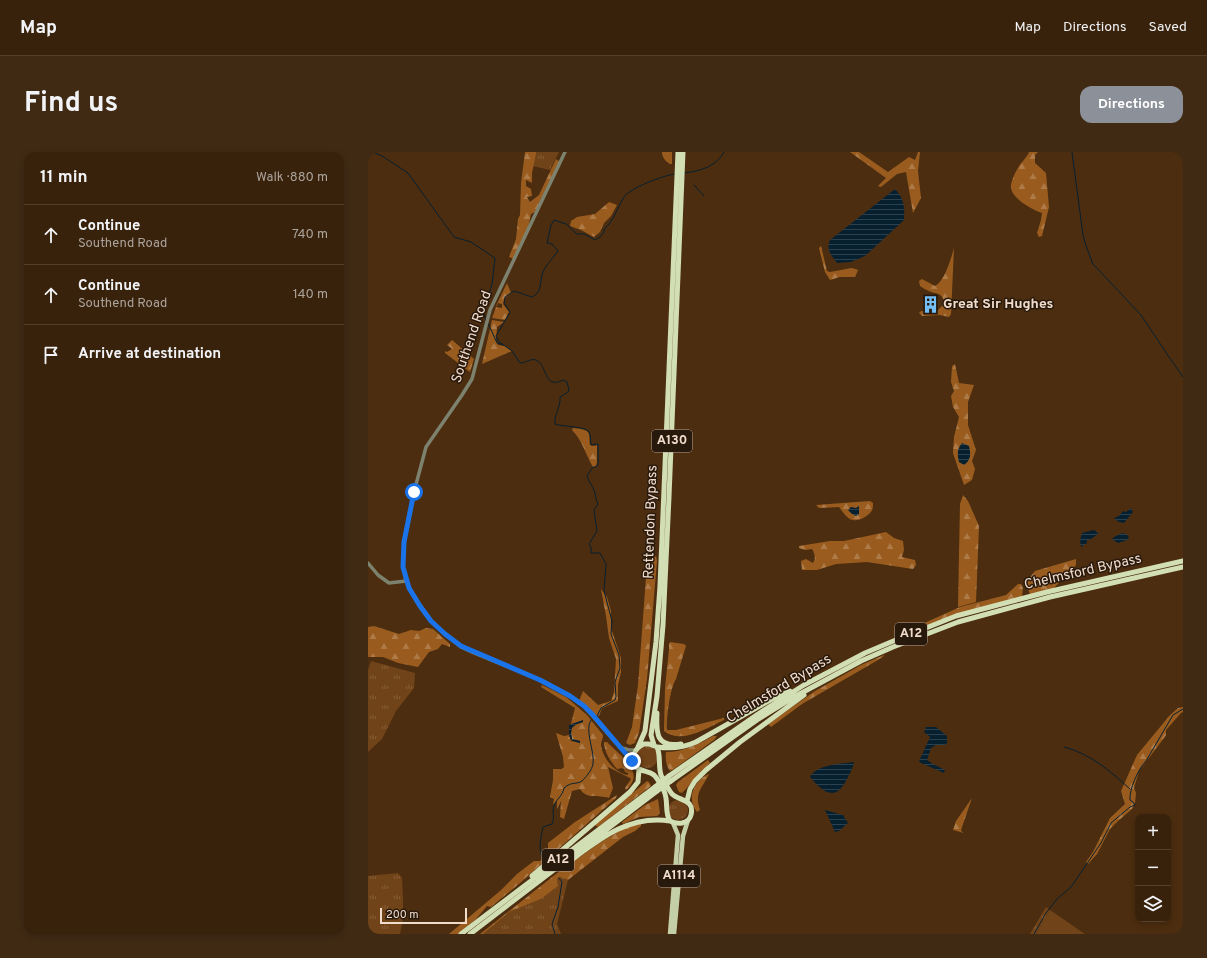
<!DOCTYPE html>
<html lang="en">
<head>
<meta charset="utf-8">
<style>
  :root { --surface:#39220b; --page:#402a14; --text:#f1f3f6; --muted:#aba49d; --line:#533f2c; --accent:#8c9099 }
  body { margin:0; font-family:Overpass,sans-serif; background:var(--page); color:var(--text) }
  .controls { position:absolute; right:12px; bottom:12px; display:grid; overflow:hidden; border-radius:8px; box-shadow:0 2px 6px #0003 }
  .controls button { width:36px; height:36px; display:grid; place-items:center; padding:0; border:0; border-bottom:1px solid var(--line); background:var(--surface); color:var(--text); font:20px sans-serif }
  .scale { position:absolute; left:12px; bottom:10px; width:87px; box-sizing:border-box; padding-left:4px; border:2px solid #f1dccc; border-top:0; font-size:11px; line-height:14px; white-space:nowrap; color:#f1dccc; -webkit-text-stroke:3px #28190d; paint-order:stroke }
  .stop { position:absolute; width:12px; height:12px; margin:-9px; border:3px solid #1a73e8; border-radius:50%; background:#fff }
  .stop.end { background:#1a73e8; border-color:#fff; box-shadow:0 1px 4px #0008 }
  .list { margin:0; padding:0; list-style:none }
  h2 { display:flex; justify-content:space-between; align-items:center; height:52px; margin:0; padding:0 16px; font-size:17px }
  h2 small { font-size:13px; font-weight:400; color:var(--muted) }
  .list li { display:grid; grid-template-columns:26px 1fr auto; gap:12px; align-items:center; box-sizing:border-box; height:60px; padding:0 16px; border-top:1px solid var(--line) }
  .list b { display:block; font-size:15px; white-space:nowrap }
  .list p { margin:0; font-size:13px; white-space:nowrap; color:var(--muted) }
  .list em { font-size:13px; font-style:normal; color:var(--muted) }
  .icon { flex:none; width:22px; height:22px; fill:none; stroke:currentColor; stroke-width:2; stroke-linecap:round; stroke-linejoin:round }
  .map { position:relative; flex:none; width:815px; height:782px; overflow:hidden; border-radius:12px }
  header { display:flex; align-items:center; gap:24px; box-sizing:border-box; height:56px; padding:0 20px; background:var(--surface); border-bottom:1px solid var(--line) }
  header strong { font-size:19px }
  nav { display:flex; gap:22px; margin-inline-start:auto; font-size:14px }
  .intro { display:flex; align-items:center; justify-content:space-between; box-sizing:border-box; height:96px; padding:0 24px }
  h1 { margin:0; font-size:28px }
  .button { padding:10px 18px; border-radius:12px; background:var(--accent); color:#fff; font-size:14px; font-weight:700 }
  main { display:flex; gap:24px; padding:0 24px }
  aside { flex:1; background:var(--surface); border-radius:12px; box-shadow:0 2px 6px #0003 }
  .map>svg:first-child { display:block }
  .grass { fill:url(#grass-tufts) }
  .forest { fill:url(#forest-firs) }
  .green { fill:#714318 }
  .water { fill:url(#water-rules) }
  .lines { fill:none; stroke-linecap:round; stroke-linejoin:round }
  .stream { stroke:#072030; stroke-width:1 }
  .tertiary { stroke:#7d826f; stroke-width:3.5 }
  .primary { stroke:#c4cfa8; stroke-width:4.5 }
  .trunk { stroke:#d2deb3; stroke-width:5 }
  .trunk-bridge { stroke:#d2deb3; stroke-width:5 }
  .route { stroke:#1a73e8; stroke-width:5 }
  .labels { text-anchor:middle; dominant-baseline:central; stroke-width:3; stroke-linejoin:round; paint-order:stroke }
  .shield { fill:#28190d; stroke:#b5a293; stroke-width:1 }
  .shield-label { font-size:13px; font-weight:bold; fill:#f1dccc }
  .poi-label { font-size:14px; font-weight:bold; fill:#f1dccc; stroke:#28190d; text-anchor:start }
  .street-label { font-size:14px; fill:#f1dccc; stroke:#28190d }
</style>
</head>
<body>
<header>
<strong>Map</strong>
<nav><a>Map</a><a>Directions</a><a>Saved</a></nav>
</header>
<div class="intro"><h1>Find us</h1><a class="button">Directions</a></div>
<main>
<aside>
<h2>11 min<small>Walk · 880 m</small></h2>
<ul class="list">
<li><svg class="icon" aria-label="ahead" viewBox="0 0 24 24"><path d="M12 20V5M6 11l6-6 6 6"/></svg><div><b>Continue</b><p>Southend Road</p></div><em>740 m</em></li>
<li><svg class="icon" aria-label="ahead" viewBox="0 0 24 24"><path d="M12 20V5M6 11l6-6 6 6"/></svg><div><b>Continue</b><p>Southend Road</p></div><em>140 m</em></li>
<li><svg class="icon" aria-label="arrive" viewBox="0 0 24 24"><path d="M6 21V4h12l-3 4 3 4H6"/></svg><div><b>Arrive at destination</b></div></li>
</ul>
</aside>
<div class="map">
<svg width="815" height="782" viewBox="0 0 815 782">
  <defs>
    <pattern id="grass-tufts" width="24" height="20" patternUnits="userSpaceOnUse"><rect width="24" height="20" fill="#714318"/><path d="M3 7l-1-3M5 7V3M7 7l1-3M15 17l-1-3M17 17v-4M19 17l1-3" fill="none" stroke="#865e38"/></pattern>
    <pattern id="forest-firs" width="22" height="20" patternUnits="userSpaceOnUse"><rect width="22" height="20" fill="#9a5c1e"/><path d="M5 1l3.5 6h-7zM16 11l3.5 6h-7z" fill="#ad7a48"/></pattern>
    <pattern id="water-rules" width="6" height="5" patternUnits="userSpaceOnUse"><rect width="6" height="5" fill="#072030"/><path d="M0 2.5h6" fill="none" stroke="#2c404d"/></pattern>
  </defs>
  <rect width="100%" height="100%" fill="#4c2d0f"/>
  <path class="grass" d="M 168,0 L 191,0 L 182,18 L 165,14 Z
    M 3,509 L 47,521 L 46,536 L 28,559 L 14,587 L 0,600 L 0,518 Z
    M268 605a11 11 0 1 1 22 0a11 11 0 1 1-22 0Z
    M300 658a10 10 0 1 1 20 0a10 10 0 1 1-20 0Z
    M 30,721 L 34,726 L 35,747 L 35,766 L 32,782 L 0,782 L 0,724 Z
    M 192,725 L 200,728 L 189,772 L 193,782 L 115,782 L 141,760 L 173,747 L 190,734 L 189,728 Z
    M 678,755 L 682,758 L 668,782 L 662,782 Z"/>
  <path class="forest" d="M 157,0 L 168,0 L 168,2 L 164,21 L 164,31 L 158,28 L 158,34 L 163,37 L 164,44 L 159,45 L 162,50 L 171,43 L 188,7 L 192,10 L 167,60 L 163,62 L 160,77 L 146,107 L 141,105 L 148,87 L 150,67 L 152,63 L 153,31 Z
    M 294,0 L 304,0 L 304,12 L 302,12 C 297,9 294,5 294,0 Z
    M 482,0 L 491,0 L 520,20 L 541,5 L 547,8 L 550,0 L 552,0 L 550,19 L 553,46 L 545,61 L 538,20 L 529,22 L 513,35 L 510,34 L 518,26 Z
    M 661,0 L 670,0 L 667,3 L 667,11 L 678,21 L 681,55 L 674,84 L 671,85 L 669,81 L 673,68 L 674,61 C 664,58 641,45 643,33 C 644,28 647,20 650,16 C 653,10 659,6 661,0 Z
    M 241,50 L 249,53 L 243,64 L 236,71 L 232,80 L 226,85 L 213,78 L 202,74 L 203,69 L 209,65 L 227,62 Z
    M 453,94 L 459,119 L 462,120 L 484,116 L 490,118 L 487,125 L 472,125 L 462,128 L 457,120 L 451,96 Z
    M 586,96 L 583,162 L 581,165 L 572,163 L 554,164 L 551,161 L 553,159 L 568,160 L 577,151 C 573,140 571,143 561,139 C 558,138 555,136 552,134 L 551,129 L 554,127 L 567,134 C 577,129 583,106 586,96 Z
    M 139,131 L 143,141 L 137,146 L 135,152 L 141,160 L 137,168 L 124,166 L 128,155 L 134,156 L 134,152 L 130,151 L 129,154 L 128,154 Z
    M 124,168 L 136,170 L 129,175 L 128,189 L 130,193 L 137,194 L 144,199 L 114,212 Z
    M 84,188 L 106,207 L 102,220 L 77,201 L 77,199 L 79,200 L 84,197 L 79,193 Z
    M 587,212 L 591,231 L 606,233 L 600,250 L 600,273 L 608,298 L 604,309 L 607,317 L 604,328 L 596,333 L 585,301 L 586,285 L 591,265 L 585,255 L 583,244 L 586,239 L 583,230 L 584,214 Z
    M 205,276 C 210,277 219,276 221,282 C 222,285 221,289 222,293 L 226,294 L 229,293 L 229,310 L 228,314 L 225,315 C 218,303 214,288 204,278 Z
    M 595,343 L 600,349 L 611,374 L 608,450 L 590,455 L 592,352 Z
    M 502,349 L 505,351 C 505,352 505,357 504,358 C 502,363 491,370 485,368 C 479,367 475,360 471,355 L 451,356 L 448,353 Z
    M 518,380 L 526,386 L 535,389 L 536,398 L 534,405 L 547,408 L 548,413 L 545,417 L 499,410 L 468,412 L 449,418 L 434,418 L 433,409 L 438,407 L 445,411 C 448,406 447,402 444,397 L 437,398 L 431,396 L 431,394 L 462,389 L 476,389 Z
    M 288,404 L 289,409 L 279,527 L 271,581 L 267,591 L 262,593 L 258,591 L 264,575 L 270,533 L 279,412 L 280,409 Z
    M 708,407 L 708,413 L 685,437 L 662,443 L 658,430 L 667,419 Z
    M 650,432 L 653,432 L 655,436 L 654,445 L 557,474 L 552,473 L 592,455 L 638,443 Z
    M 233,437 L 239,445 L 243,459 L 243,476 L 253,506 L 253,520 L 250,533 L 250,549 L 234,556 L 231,564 L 227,564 L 211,549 L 215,539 L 230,553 L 243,549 L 246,540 L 248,507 L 241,486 L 238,464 Z
    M 6,474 L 31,482 L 43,478 L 51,479 L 58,476 L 65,477 L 82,492 L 82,495 L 74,492 L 70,497 L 61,500 L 50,515 L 30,511 L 15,505 L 0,505 L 0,475 Z
    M 302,490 L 316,492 L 318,494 L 308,527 C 302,536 298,567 299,578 L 308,578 L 356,566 L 356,568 C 339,576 313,593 296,579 L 297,536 L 301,497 L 301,492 Z
    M 516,503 L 516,504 L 510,508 L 434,552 L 403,575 L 400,572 L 447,539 L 493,513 Z
    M 174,533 L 198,545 L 219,563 L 235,583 C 235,587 233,589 233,592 C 234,606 247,621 260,623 L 260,621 L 257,620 L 256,617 L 254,616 L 249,617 C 243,610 236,600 236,590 L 239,590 C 251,603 279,620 258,638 L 257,636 L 263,627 L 262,626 L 240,615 L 245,636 L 241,646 C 230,642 219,648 212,637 L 204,639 L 196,667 L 192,665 L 193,649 L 189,657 L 189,649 L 185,653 L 186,647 L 182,645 L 185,628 L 185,617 L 194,617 L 196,615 L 195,605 L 188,581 L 196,584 L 201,583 L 203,589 L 212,591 L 212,589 L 204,587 L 203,581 L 204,576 L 209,572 L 215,570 L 215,569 L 203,572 L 207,556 L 173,535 Z
    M 815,555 L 815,560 L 813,561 L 798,578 L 798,583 L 796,586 L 771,619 L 766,636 L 768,641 L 767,651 L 764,657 L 750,669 L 742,677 L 729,702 L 720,712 L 718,710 L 725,700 L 742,666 L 757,652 L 753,639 L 769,603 L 802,563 L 810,556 Z
    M 345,584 L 349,584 L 346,588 L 306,617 L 302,619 C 298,614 297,606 298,600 C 315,600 331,592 345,584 Z
    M 340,608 L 342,611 C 331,620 324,631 314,641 L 311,640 L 308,633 L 310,630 Z
    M 341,622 C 334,637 326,640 332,658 L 329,660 C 327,657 324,652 324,648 C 322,638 332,625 341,622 Z
    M 279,629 L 281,630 L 283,634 L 230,675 L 228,674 L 227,672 Z
    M 249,643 L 248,646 L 152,731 L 123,755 L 119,754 L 108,767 L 90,782 L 81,782 L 132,739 L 149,722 L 166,709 L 172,709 L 177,705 L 180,699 L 180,691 L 207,670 Z
    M 604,646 L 594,675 L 593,679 L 596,681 L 585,678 L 588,669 Z
    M 290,647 L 292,661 L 289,664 L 271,665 L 255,672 L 254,670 L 277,653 Z
    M 273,671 L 273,674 L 267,679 L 255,685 L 200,728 L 192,725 L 189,727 L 190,734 L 173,747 L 141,760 L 115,782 L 112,782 L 188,722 L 230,692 L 253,678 Z"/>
  <path class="green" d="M 682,758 L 717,782 L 668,782 Z"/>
  <path class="water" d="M 527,37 C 536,46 537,56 536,68 L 497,104 L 483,110 L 469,111 C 463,103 458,98 462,88 Z
    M 594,291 L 601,294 C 603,303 603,308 596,313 L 591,310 C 589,303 589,297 594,291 Z
    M 491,354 L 491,362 L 488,364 L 484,362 L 480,358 L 483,355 L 488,356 Z
    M 763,356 L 765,360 L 756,371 L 751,370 L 746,366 L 751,364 L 755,359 L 758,360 Z
    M 725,378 L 728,379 L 730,382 L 723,387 L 719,388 L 719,391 L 713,395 L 712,388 L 714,381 Z
    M 754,381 L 758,382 L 761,385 L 759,388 L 750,391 L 744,387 L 746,385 Z
    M 215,568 L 215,570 L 209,572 L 204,575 L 203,581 L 204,587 L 212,589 L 212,591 L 203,588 L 201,583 L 201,573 Z
    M 558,575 L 568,575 L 579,584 L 579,591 L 577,593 L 568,593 L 563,596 L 559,608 L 565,612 L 577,618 L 576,621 L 553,611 L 551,609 L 562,585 L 556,580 Z
    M 486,610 C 485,616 482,621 479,627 C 468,650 455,641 442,625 C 449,612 473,612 486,610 Z
    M 457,658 L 475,663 L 480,671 L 471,679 L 467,680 Z"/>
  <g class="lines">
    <path class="stream" d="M 5,0 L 14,4 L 40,21 L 86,85 L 103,90 L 127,106 L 124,132 L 115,159 L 118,168
      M 704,0 L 715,83 L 718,94 L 725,112 L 773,163 L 801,205 L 815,225
      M 316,21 C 332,19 348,15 356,0
      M 326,33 L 336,44
      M 120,171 L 129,191 L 135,193
      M 229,564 L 233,556 L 247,548 L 248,545 L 247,530 L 252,516 L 251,503 L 243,482 L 244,469 L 236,439 L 238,412 L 232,401 L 223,401 L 223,395 L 221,392 L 229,379 L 226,358 L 230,352 C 227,347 228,342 226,338 C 224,333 220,329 219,324 L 224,316 L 229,314 L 230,312 L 230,292 L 223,293 C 222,289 223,283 221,280 C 217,274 195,275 187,272 C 186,262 193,255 192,245 L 200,240 L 201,238 L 199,230 L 195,228 C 175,238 180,213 168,208 C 163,206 158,211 152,211 L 144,199 L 130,189 L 128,184 L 142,160 L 136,151 L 137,145 L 146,139 L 164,145 C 175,140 171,129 175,120 C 178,113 185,106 190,99 L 184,92 L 179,91 L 183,73 L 186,68 L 198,72 L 209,82 L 216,82 L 227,88 L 232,85 L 236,80 L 236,77 C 246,69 249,56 256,45 C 262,36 296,23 307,22
      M 696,595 C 723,602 742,619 762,637
      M 174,705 C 170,694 173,686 175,675 L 184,672 C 187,666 184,659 186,653 C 189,647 195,643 196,636 C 204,629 208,633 214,629 C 218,625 224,618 225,612 C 227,600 216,577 223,568
      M 187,782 L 184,772 L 190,755 L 194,730 L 191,726
      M 666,782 L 678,761 L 689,747 L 703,735 L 733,691 L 743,671 L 762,655 L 767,653 L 765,650 L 762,648 C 761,638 770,617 778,609 L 805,563 L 815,557"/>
    <path class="tertiary" d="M 197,0 L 122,158 L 104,227 L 94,243 L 58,295 L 46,340 L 36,390 L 35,415 L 38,429 L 45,443 L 63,469 L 77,482 L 93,495 L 106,501 L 173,528 L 202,544 L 216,554 L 223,562 L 266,611
      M 0,411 L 10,423 L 21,431 L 38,429
      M 254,596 L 261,598 L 267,598"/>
    <path class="primary" d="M 302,782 L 310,683 L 305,671
      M 306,782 L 315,684 L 320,668"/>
    <path class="trunk" d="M 289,561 C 288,581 288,596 313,592
      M 276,592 L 281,592 L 289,595 C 293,604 290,613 293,623 C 296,629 300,637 304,642 C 311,649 327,647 323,663 C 322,667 318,670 314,671 C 309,672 306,671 302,669 C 296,660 301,650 296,639 C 293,633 290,627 286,623 C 281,619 276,620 271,617 C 260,610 266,596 276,592 Z
      M 286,593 L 283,583 L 289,544 L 295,473 L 301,345 L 315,0
      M 270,595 L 277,579 L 288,490 L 292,434 L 310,0
      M 289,595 C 303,597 315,596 328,590 L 404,547 L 422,539
      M 301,624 L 390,562 L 436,533 L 497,501 L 523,490 L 588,464 L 679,440 L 815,409
      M 303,629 L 389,568 L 426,545 L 493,509 L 525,495 L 590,470 L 682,445 L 815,415
      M 319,649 L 322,637 L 327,629 L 338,618 L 372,590 L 436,543
      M 194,715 C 227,691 258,662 302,669
      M 164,724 L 262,640 L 270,630 L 271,617
      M 93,782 L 287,635
      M 102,782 L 289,639"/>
    <path class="trunk-bridge" d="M 287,635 L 301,624
      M 289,639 L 303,629"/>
  </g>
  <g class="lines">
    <path class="route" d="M 46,340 L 36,390 L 35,415 L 41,436 L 52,454 L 63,469 L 77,482 L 93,494 L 172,528 L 202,544 L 216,554 L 224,562 L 264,609"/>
  </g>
  <defs>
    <symbol id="building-bare" viewBox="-9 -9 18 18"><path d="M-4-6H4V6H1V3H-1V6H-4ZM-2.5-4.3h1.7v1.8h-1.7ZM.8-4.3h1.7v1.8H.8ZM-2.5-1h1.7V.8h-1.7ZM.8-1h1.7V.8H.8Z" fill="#74c0f6" stroke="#28190d" stroke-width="2.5" paint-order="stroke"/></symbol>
  </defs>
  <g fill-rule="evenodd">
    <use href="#building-bare" x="550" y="140" width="25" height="25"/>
  </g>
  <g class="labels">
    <g class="shield">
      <rect x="284" y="278" width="40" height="22" rx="3"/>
      <rect x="527" y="471" width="32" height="22" rx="3"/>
      <rect x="174" y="697" width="32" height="22" rx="3"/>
      <rect x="290" y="713" width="42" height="22" rx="3"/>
    </g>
    <g class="shield-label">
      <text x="304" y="289">A130</text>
      <text x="543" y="482">A12</text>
      <text x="190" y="708">A12</text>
      <text x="311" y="724">A1114</text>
    </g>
    <g class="poi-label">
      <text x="575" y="152">Great Sir Hughes</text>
    </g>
    <g class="street-label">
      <text transform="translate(104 185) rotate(-71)">Southend Road</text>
      <text transform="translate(283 370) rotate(-88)">Rettendon Bypass</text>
      <text transform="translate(715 420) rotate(-13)">Chelmsford Bypass</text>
      <text transform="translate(411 537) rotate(-31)">Chelmsford Bypass</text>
    </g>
  </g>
</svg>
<div class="controls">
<button>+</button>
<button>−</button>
<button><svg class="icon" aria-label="layers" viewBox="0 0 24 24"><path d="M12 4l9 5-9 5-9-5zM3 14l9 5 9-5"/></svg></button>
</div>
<div class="scale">200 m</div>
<div class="stop" style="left:46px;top:340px"></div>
<div class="stop end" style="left:264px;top:609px"></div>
</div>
</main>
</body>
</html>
